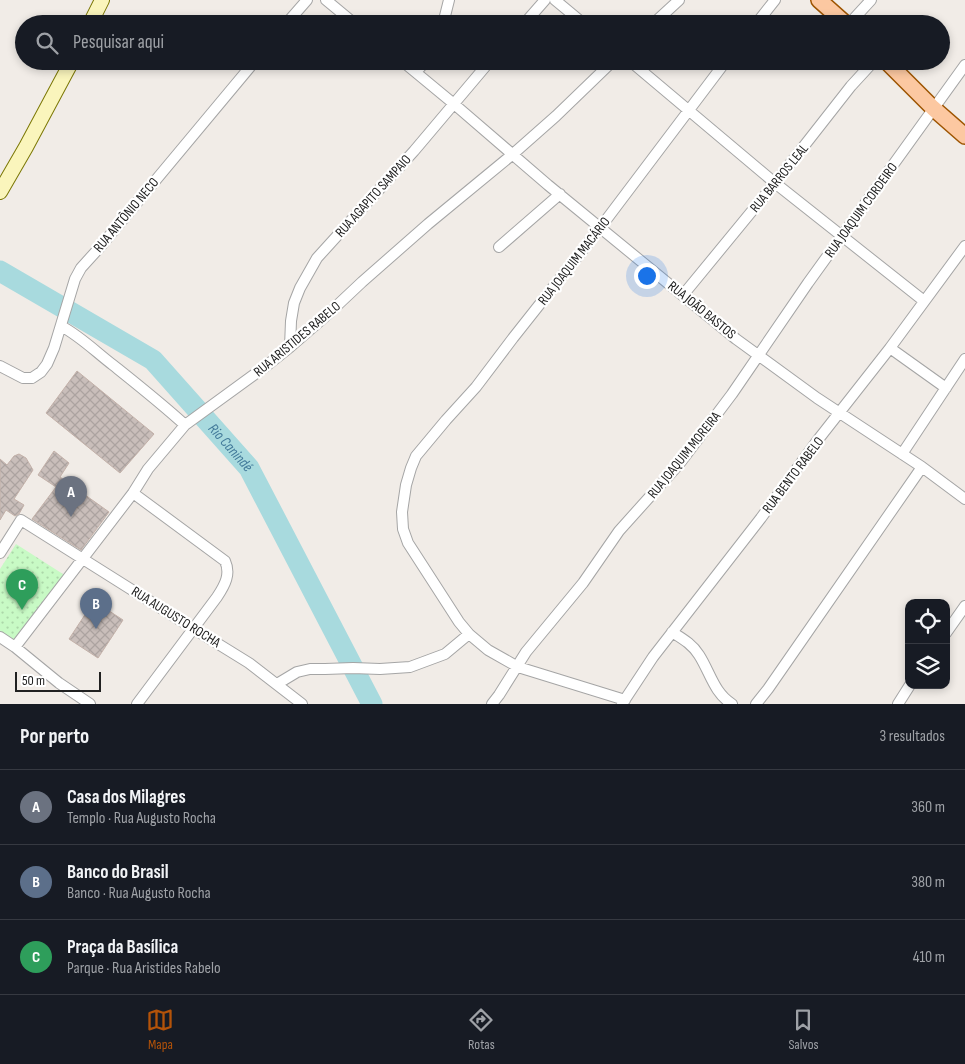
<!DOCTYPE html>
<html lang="pt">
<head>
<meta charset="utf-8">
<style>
  :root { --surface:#171b24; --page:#242831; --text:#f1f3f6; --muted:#9ea1a6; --line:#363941; --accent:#b45309 }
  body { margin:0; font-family:"Sofia Sans Condensed",sans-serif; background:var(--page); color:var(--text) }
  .controls { position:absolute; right:15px; bottom:15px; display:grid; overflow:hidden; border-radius:10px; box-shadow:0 2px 8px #0003 }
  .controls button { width:45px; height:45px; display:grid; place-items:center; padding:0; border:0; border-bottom:1px solid var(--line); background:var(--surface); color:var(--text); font:25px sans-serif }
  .scale { position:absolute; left:15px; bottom:12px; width:86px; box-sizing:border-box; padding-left:5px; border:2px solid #212121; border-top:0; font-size:14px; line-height:18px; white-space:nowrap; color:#212121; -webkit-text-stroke:4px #fff; paint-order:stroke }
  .you { position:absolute; left:646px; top:275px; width:18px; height:18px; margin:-12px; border:4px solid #fff; border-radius:50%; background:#1a73e8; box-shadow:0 0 0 8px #1a73e833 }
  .badge { display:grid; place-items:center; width:32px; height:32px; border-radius:50%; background:var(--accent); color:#fff; font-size:16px; font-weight:700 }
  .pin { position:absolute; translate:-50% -41px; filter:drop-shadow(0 1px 2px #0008) }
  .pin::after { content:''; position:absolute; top:26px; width:18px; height:15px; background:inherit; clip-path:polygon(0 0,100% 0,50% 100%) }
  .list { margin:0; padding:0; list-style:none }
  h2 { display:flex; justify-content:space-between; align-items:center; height:65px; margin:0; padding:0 20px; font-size:21px }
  h2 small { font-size:16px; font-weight:400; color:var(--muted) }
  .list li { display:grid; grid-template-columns:32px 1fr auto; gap:15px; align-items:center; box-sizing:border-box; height:75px; padding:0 20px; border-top:1px solid var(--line) }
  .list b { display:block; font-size:19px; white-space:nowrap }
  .list p { margin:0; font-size:16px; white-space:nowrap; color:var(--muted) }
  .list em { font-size:16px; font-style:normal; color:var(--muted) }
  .icon { flex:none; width:28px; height:28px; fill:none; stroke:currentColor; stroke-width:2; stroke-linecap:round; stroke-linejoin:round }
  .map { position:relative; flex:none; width:965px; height:704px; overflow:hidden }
  .search { position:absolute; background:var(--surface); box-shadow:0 2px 8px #0003; left:15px; right:15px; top:15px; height:55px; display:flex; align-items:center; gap:12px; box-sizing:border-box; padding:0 18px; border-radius:28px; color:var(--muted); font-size:19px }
  .sheet { height:290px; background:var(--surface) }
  nav { display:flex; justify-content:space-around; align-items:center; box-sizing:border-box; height:70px; border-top:1px solid var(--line); background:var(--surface); font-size:14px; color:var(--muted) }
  nav a { display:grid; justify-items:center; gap:2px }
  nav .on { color:var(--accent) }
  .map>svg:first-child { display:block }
  .park { fill:url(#park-dots) }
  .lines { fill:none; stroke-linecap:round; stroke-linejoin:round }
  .river { stroke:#a8dade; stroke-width:21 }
  .building { fill:url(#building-cross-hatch); stroke:#c3b1a9 }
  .minor-casing { stroke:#a5a5a5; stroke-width:12 }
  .secondary-casing { stroke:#7b7704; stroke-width:16 }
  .primary-casing { stroke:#9d5400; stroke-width:18 }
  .minor { stroke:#fff; stroke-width:10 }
  .secondary { stroke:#faf5bc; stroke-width:14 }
  .primary { stroke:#fcc8a1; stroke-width:15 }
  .labels { text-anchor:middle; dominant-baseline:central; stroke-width:4.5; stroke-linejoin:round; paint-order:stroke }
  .street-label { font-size:14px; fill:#212121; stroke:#fff }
  .water-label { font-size:15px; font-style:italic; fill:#427a9a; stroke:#fff }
</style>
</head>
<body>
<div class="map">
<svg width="965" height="704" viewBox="0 0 965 704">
  <defs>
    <pattern id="park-dots" width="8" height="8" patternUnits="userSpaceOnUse" patternTransform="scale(1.25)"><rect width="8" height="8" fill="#c8fac5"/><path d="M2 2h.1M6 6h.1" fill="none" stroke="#acd6a9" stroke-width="1.8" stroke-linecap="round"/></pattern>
    <pattern id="building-cross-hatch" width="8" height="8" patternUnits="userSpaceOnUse" patternTransform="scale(1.25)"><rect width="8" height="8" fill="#c9beba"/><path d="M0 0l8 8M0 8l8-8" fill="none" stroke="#aca3a0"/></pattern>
  </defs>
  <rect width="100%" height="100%" fill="#f1ece7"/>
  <path class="park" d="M 16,544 L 66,576 L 15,653 L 0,643 L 0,569 Z"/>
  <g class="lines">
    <path class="river" id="s1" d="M 0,271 L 153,360 L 249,468 L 372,704"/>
  </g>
  <path class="building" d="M 77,371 L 154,434 L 120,473 L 46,413 Z
    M 54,451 L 69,463 L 60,477 L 109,512 L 81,550 L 32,519 L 56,487 L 38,475 Z
    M 19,454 L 26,458 L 33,470 L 14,499 L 24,505 L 19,514 L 15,516 L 6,510 L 0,520 L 0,459 L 7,465 L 14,456 Z
    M 94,601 L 123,620 L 98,658 L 69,639 Z"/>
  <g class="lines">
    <defs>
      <path id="minor" d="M 326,0 L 355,24
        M 555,0 L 584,24
        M 286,24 L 307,0
        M 443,24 L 449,0
        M 524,24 L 545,0
        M 653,24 L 679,0
        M 756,24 L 775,0
        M 849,24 L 871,0
        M 402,61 L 454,104 L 548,185 L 736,339 L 817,398 L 922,467 L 965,499
        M 630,61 L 775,183 L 924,301
        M 416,72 L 426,61
        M 499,247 L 560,194
        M 683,295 L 775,183 L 851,86 L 874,61
        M 61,326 C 80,336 96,352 113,365 C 138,385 162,404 185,425
        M 290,347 L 291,321 L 294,303 L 300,288 L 317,258 L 414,151 L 490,61
        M 890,348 L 946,388
        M 0,366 L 23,378 L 32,378 L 41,372 L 47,364 L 54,348 L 75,279 L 81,268 L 100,247 L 255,61
        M 902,454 L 965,359
        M 133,493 L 225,561 C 231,574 225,585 217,597 L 137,704
        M 0,553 L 21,520 L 194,629 L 249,663 L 302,704
        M 672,632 C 683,639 692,644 699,655 C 710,672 714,693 732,704
        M 946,633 L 965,606
        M 0,637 L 15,647 L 59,683 L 90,704
        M 15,647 L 133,493 L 148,469 L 185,425 L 266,366 L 290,347 L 328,314 L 362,282 L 428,224 L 513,154 L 556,116 L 613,61
        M 277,684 L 297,672 L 310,669 L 325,669 L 353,668 L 380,669 L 410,667 L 445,654 L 469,634
        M 625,700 L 518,667 L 488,650 L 469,634 L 459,622 L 408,543 L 403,529 L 402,512 L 406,485 L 411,468 L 416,456 L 446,420 L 476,387 L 513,338 L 600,228 L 726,61
        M 492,704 L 499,695 L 526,652 L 583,583 L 619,531 L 680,463 L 732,394 L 808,283 L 965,65
        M 622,704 L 653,657 L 761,518 L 817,441 L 890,348 L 965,246
        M 756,704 L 768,689 L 922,467
        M 898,704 L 910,685"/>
      <path id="secondary" d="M 90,24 L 102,0
        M 0,192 L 26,147 L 72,61"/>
      <path id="primary" d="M 819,0 L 846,24
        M 886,61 L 933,108 L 965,136"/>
    </defs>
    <use href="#minor" class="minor-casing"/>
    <use href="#secondary" class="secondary-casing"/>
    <use href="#primary" class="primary-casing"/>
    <use href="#minor" class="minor"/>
    <use href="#secondary" class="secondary"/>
    <use href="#primary" class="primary"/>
  </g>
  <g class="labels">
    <g class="street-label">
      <text transform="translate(779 178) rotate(-51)">RUA BARROS LEAL</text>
      <text transform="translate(373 196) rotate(-48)">RUA AGAPITO SAMPAIO</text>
      <text transform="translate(861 210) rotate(-54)">RUA JOAQUIM CORDEIRO</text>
      <text transform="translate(126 215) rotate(-50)">RUA ANTÔNIO NECO</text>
      <text transform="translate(574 261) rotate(-52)">RUA JOAQUIM MACÁRIO</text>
      <text transform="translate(702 310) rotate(39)">RUA JOÃO BASTOS</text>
      <text transform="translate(297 339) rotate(-40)">RUA ARISTIDES RABELO</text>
      <text transform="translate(684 455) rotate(-51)">RUA JOAQUIM MOREIRA</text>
      <text transform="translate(793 475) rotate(-53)">RUA BENTO RABELO</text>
      <text transform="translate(176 617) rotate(32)">RUA AUGUSTO ROCHA</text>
    </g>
    <g class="water-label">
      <text stroke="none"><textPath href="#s1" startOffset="294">Rio Canindé</textPath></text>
    </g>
  </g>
</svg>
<div class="controls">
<button><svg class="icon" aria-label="locate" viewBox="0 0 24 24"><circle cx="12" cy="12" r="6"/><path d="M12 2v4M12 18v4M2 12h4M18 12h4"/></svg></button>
<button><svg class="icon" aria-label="layers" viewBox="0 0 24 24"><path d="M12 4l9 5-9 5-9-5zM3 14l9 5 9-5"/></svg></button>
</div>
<div class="scale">50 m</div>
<div class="you"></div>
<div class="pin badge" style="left:71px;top:517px;background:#6b7280">A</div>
<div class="pin badge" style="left:96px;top:629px;background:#5c6f8a">B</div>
<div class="pin badge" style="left:22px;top:610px;background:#2e9e5b">C</div>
<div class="search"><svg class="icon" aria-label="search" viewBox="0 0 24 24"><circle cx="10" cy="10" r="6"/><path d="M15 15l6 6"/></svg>Pesquisar aqui</div>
</div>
<section class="sheet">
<h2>Por perto<small>3 resultados</small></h2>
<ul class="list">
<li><span class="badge" style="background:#6b7280">A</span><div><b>Casa dos Milagres</b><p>Templo · Rua Augusto Rocha</p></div><em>360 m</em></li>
<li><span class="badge" style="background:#5c6f8a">B</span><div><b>Banco do Brasil</b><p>Banco · Rua Augusto Rocha</p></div><em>380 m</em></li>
<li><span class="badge" style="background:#2e9e5b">C</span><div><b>Praça da Basílica</b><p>Parque · Rua Aristides Rabelo</p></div><em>410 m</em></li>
</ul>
</section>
<nav>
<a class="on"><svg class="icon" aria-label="map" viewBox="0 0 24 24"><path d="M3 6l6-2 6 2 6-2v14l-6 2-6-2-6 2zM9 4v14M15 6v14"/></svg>Mapa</a>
<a><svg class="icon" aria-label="directions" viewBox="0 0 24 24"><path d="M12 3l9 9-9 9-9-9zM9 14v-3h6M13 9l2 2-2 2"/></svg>Rotas</a>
<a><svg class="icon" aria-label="saved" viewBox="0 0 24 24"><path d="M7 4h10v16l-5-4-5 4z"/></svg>Salvos</a>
</nav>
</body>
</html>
